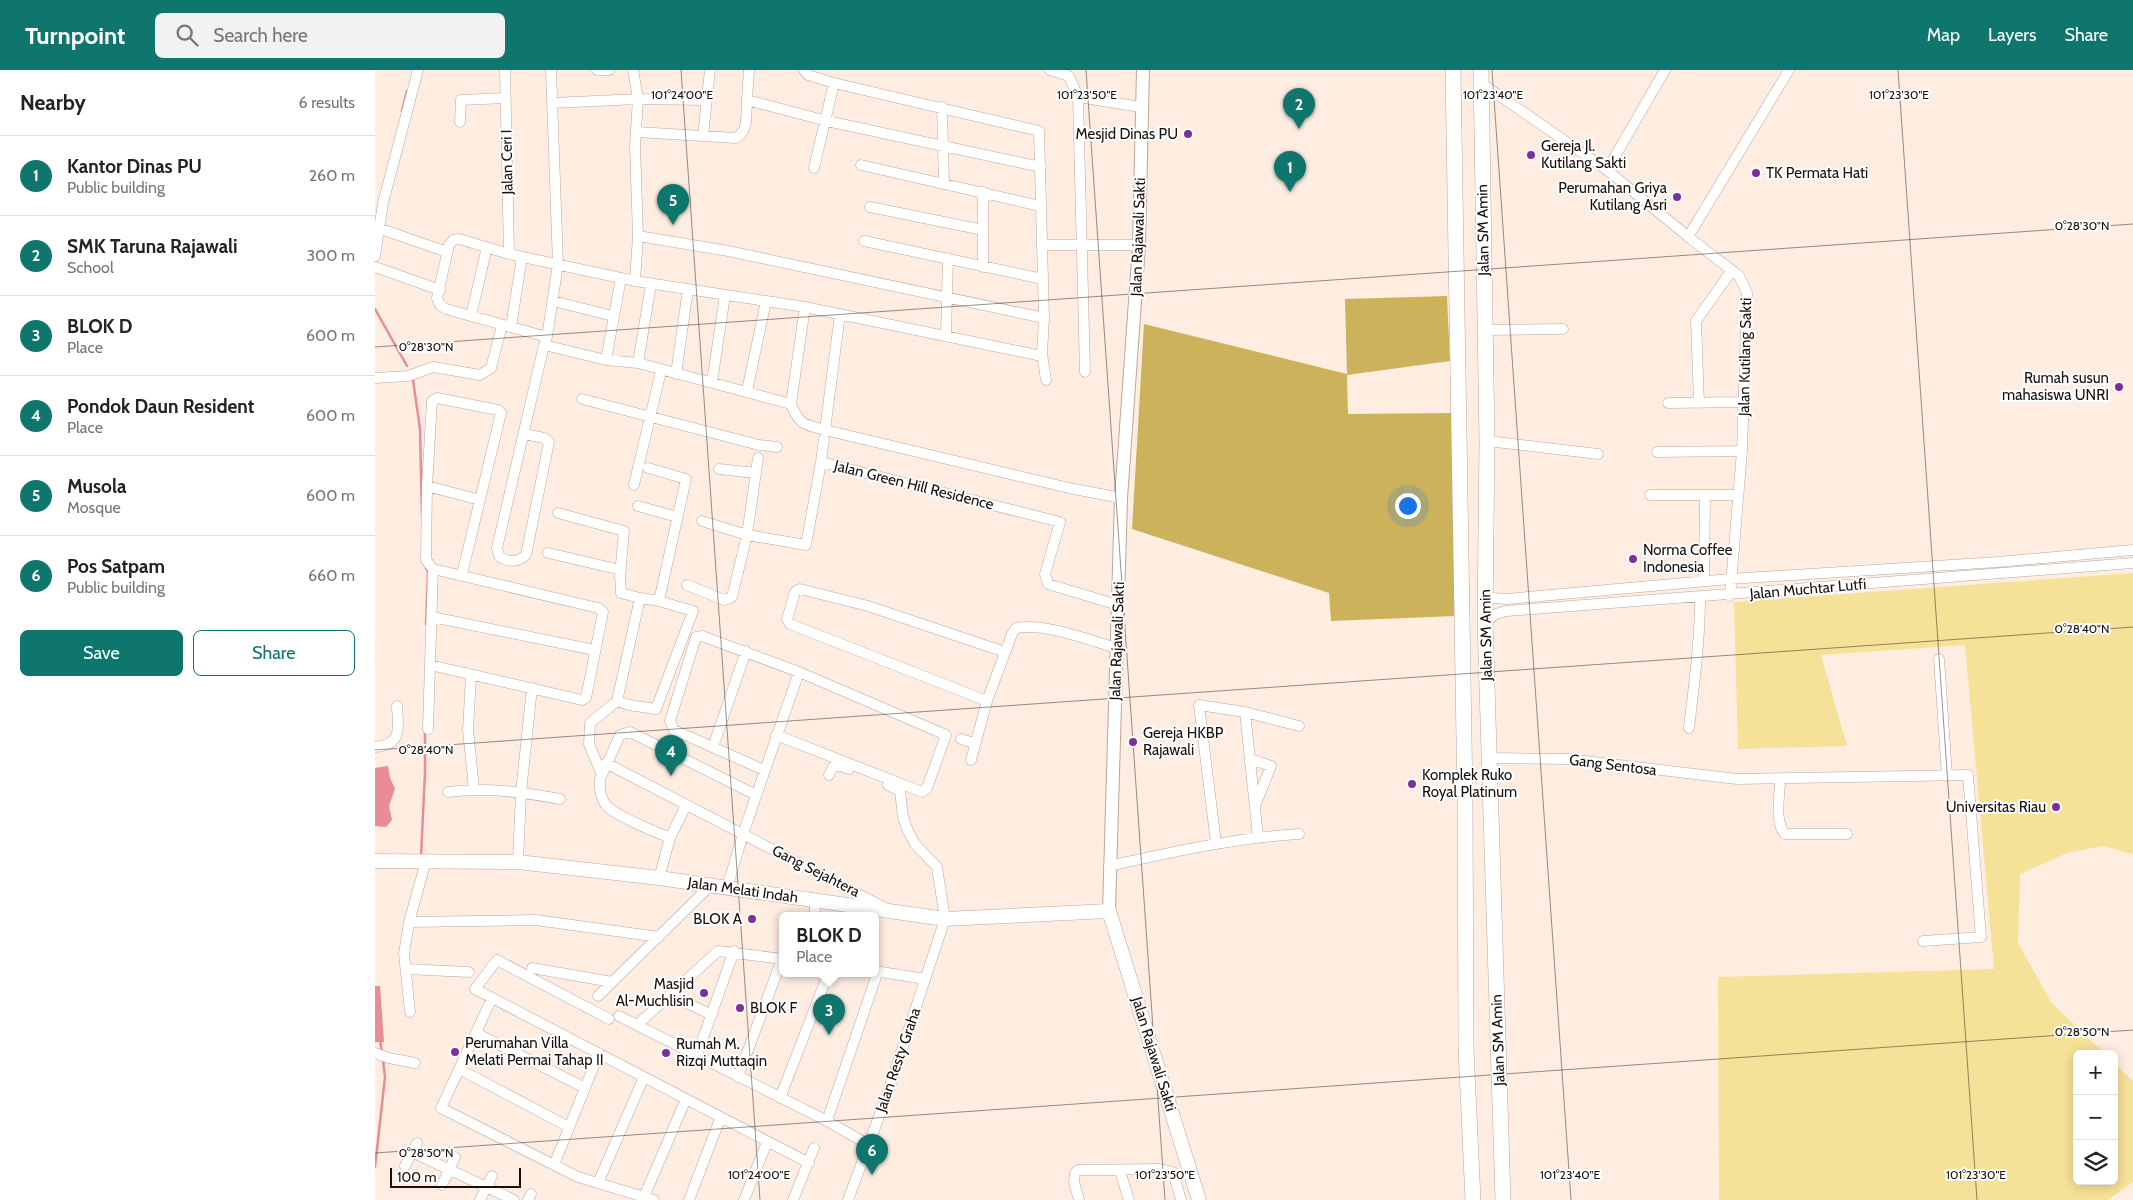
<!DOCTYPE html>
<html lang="en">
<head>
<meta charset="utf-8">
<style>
  :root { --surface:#fff; --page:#f2f2f2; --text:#222; --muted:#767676; --line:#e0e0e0; --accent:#0f766e }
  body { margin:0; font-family:Cabin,sans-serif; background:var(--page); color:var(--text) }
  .controls { position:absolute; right:15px; bottom:15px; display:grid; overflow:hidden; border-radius:8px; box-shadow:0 2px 12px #0003 }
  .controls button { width:45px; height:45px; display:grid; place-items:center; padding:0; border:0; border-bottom:1px solid var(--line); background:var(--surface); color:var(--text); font:25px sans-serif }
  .scale { position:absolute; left:15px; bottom:12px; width:131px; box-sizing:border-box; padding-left:5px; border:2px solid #17100c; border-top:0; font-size:14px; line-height:18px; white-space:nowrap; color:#17100c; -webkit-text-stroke:4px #fff; paint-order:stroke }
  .you { position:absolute; left:1032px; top:435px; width:18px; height:18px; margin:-12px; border:4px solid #fff; border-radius:50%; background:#1a73e8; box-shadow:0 0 0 8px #1a73e833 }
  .badge { display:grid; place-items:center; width:32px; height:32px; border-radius:50%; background:var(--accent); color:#fff; font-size:16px; font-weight:700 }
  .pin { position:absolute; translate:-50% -41px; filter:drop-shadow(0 1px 2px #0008) }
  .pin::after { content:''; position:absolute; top:26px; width:18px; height:15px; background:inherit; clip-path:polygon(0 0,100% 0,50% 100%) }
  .popup { position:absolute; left:404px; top:842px; width:100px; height:65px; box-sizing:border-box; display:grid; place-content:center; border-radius:8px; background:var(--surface); filter:drop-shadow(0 1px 4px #0005); font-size:16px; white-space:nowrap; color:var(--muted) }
  .popup b { font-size:19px; color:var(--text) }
  .popup::after { content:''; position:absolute; left:50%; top:100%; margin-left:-10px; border:10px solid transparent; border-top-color:var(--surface) }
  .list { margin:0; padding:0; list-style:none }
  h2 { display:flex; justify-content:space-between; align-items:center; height:65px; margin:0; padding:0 20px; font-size:21px }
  h2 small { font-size:16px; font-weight:400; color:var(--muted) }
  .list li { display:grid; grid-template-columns:32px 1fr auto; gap:15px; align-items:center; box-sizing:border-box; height:80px; padding:0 20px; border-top:1px solid var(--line) }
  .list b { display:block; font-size:19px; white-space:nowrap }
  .list p { margin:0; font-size:16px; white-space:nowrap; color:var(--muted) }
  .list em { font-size:16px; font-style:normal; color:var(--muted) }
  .actions { display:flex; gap:10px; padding:15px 20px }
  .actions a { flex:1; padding:11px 0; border:1px solid var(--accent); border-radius:8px; text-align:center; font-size:18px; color:var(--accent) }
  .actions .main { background:var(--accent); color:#fff }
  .icon { flex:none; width:28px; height:28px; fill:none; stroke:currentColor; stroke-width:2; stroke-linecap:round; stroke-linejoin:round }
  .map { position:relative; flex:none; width:1758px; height:1130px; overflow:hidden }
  header { display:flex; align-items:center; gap:30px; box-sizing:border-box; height:70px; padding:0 25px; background:var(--accent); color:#fff }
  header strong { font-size:24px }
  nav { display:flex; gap:28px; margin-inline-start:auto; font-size:18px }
  .search { width:350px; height:45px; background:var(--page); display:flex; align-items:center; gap:12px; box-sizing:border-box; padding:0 18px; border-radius:8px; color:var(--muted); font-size:19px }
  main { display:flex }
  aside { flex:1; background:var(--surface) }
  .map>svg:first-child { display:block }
  .green { fill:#f6e198 }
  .forest { fill:#ccb35b }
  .water { fill:#e88c95 }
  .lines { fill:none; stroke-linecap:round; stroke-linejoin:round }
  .stream { stroke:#e88c95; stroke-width:2.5 }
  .minor-casing { stroke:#bba69a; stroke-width:11 }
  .tertiary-casing { stroke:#bba69a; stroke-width:14 }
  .secondary-casing { stroke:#bba69a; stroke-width:15 }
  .primary-casing { stroke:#bba69a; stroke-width:16 }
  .minor { stroke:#fff; stroke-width:10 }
  .tertiary { stroke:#fff; stroke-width:12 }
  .secondary { stroke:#fff; stroke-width:14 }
  .primary { stroke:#fff; stroke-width:15 }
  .ticks { fill:none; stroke:#17100c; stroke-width:1; stroke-opacity:0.45 }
  .poi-dot { fill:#7c2d9e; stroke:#fff; stroke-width:2 }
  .labels { text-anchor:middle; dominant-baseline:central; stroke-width:4; stroke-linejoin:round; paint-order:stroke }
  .poi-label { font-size:15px; fill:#17100c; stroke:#fff; text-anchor:start }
  .street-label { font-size:15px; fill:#17100c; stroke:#fff }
  .ticks-label { font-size:12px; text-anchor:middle; fill:#17100c; stroke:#fff; stroke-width:4; stroke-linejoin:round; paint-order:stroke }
</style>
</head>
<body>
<header>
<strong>Turnpoint</strong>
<div class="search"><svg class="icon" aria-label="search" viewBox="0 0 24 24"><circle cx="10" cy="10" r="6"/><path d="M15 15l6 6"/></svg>Search here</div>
<nav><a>Map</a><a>Layers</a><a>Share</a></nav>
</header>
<main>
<aside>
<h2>Nearby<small>6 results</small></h2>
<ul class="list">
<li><span class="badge">1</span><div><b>Kantor Dinas PU</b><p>Public building</p></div><em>260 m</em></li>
<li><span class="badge">2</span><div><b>SMK Taruna Rajawali</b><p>School</p></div><em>300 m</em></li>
<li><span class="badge">3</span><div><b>BLOK D</b><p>Place</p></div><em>600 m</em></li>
<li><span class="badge">4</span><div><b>Pondok Daun Resident</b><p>Place</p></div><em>600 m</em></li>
<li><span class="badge">5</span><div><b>Musola</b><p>Mosque</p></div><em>600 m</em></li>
<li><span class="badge">6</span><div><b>Pos Satpam</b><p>Public building</p></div><em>660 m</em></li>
</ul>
<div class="actions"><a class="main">Save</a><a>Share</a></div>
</aside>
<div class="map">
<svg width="1758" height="1130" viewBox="0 0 1758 1130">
  <rect width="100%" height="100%" fill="#ffede2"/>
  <path class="green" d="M 1758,503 L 1758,784 L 1728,776 L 1692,783 L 1645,804 L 1643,873 L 1676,932 L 1730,984 L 1702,984 L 1702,1111 L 1739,1111 L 1739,993 L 1758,1011 L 1758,1112 L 1733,1130 L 1344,1130 L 1343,907 L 1619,899 L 1590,575 L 1446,585 L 1472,676 L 1363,679 L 1359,532 Z"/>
  <path class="forest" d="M 1072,226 L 1075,291 L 972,305 L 973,344 L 1077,343 L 1081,546 L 956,551 L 954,523 L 757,459 L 769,254 L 972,304 L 970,229 Z"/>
  <path class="water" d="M 13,696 L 15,708 L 20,719 L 14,736 L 17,750 L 11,757 L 0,756 L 0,698 Z
    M 0,916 L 5,916 L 9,972 L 0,972 Z"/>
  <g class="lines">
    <path class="stream" d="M 27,41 L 32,21
      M 0,239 L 32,296
      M 38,310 L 45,359 L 47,445
      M 51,498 L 53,502 L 51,554
      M 46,786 L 50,703 L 50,660
      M 5,970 L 7,982
      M 0,1097 L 10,1007 L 8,990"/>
    <defs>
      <path id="minor" d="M 130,0 L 134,184
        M 222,0 L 234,0
        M 258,0 L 263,29 L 260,76 L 263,166 L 260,211
        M 374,0 L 372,30 L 452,51 L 666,97
        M 429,0 L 433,5 L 459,13 L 664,61 L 669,248 L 667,284 L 671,310
        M 675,0 L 694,6 L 703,27 L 710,302
        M 1106,13 L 1232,100 L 1316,169 L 1364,206 L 1372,223 L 1367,381 L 1355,526
        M 703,27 L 766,37
        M 177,33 L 263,29 L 331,30
        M 567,37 L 569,114
        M 85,52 L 86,30 L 130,28
        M 262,62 L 360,68 C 374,63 371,44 372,30
        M 328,66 L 335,0
        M 486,95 L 665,136
        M 439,98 L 459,13
        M 1232,100 L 1290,0
        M 608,122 L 608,197
        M 495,137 L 608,160
        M 3,158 L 72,182
        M 263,166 L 353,181 L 669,248
        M 1313,167 L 1414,0
        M 489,171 L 668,209
        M 668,175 L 764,175
        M 0,186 L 8,133 L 43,0
        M 0,197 L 65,220
        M 178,231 L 238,246
        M 96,246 L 112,177
        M 136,257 L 147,187
        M 1110,260 L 1188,259
        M 571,265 L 573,188
        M 172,267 L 71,239 L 65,235 L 62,228 L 74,175 L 78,170 L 84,169 L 134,184 L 260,211 L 430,237 L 662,285 L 667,284
        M 169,275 L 231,290 L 263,293 L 416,334 C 424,355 430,355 450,360 L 694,418 L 746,428
        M 231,290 L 246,208
        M 263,293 L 276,214
        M 301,304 L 313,219
        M 0,308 L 33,306 L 58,297 L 105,305 L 116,298 L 127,255
        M 337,312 L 350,225
        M 372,321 L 391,231
        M 207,329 L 384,375 L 402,377
        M 1293,333 L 1369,332
        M 1324,333 L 1321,251 L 1357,200
        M 416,334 L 430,237
        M 450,360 L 465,244
        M 149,364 L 169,368 L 174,372 L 151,485 C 143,492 133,493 124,486 L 122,478 L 169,275 L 172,267 L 183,194 L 176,0
        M 1112,371 L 1223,384
        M 1282,382 L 1367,381
        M 446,392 L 449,369
        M 344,399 L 381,403
        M 259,415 L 286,301
        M 52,416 L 105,430
        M 1275,425 L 1362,425
        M 263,436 L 302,447
        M 183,443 L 249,461 L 245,505 L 246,523 L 265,528 L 242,631 L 215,653 L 214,674 L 227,705
        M 327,451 L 372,465 L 431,475 L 446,392 L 685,452 L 670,504 L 673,514 L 743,535
        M 173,483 L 246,500
        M 1329,511 L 1330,425
        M 312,515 L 349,530 L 357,527 L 372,465 L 383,388
        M 1110,524 L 1118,528 L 1131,529 L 1355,509 L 1623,492 L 1758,480
        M 265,528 L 284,531 L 311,409 L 273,398
        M 57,547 L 220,580
        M 1110,552 L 1121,544 L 1131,541 L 1758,493
        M 630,582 L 493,536 L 425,519 L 420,522 L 412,549 L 415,554 L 612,631 L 637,564 L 641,558 C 671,553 713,570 742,578
        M 1564,589 L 1572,706
        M 55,595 L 207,630 L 211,628 L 228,542 L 223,538 L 58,499
        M 96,605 L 93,660 L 99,719
        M 242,631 L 254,635 L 281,639 L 318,541 L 284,531
        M 870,642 L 883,767
        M 1314,658 C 1319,614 1325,572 1325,528
        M 53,659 L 58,499 L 51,490 L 52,416 L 57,331 L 62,328 L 123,340 L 126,343 L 87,504
        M 586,669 L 599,673
        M 0,677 C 28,674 23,659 22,636
        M 338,677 L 371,581
        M 1113,688 L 1193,689 L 1362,709 L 1593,705 L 1606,867 L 1548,871
        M 875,689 L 896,696 L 880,736
        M 596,690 L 612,631
        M 231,693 L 510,838
        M 389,700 L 299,660 L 295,651 L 321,567 L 327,566 L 424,602 L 571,665 L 552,718 L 547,722 L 401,665
        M 454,705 L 458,697 L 465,696 L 474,699
        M 1405,710 C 1405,725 1399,752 1410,764 L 1472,764
        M 73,722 C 111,717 147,722 185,729
        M 295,768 C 281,762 240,746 231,735 C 226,729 224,717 225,709 L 245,665 L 255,662 L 381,725
        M 841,773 L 824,635 L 870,642 L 924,656
        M 143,792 L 146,722 L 157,618
        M 734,796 C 797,782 859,768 924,764
        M 284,808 L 295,768 L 311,735
        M 352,818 L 368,764 L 424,602
        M 439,846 L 441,830
        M 34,852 L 161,850 L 284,867
        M 157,898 L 237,912
        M 31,899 L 94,902
        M 500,901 L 550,909
        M 295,925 L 337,945
        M 223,926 L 336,815
        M 117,928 L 66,1038 L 203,1107 L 279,1130
        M 35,942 L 29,884 L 34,852 L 51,791
        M 244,946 L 452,1051 L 494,1075
        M 234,949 L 122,890 L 100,919 L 434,1093
        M 262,955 L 343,881 L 408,889
        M 101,963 L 210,1018
        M 0,983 L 14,988 L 40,993
        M 322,985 L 359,881
        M 84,999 L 194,1057
        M 363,1007 L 407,889
        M 405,1028 L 453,904
        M 452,1051 L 503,901
        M 37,1082 L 139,1130
        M 179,1095 L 224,983
        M 30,1096 L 42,1073
        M 745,1101 L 754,1130
        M 223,1113 L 269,1007
        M 67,1115 L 80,1087
        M 269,1127 L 311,1029
        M 105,1130 L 117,1106
        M 153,1130 L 156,1124
        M 314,1130 L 345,1049
        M 369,1130 L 392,1072
        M 418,1130 L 439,1078
        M 473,1130 L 511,1028 L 570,849 L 562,797 L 540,774 L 533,761 L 528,747 L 525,721 L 513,715
        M 704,1130 L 699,1112 L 700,1103 L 703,1100 L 784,1099 L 798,1102 L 806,1130"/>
      <path id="tertiary" d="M 734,841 L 746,428 L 764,175 L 768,0"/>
      <path id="secondary" d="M 0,791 L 143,792 L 284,808 L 570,849 L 734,841 L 824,1130"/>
      <path id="primary" d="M 1078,0 L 1090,729 L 1091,979 L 1098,1130
        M 1106,0 L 1112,371 L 1110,552 L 1128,1130"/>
    </defs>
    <use href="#minor" class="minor-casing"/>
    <use href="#tertiary" class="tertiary-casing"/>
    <use href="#secondary" class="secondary-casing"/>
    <use href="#primary" class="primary-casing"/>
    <use href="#minor" class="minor"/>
    <use href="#tertiary" class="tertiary"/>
    <use href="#secondary" class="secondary"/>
    <use href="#primary" class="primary"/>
  </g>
  <path class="ticks" d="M 306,0 L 385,1130M 711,0 L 790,1130M 1117,0 L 1196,1130M 1523,0 L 1602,1130M 0,277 L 1758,154M 0,680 L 1758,557M 0,1083 L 1758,960"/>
  <g class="poi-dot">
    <circle cx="813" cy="64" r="5"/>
    <circle cx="1156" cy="85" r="5"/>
    <circle cx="1381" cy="103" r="5"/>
    <circle cx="1302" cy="127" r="5"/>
    <circle cx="1744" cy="317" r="5"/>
    <circle cx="1258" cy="489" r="5"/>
    <circle cx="758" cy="672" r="5"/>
    <circle cx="1037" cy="714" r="5"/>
    <circle cx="1681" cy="737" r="5"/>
    <circle cx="377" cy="849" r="5"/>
    <circle cx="329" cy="923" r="5"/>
    <circle cx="365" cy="938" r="5"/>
    <circle cx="80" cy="982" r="5"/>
    <circle cx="291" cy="983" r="5"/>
  </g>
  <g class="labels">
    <g class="poi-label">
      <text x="803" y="64" text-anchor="end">Mesjid Dinas PU</text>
      <text x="1166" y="76">Gereja Jl.<tspan x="1166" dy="17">Kutilang Sakti</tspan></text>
      <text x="1391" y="103">TK Permata Hati</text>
      <text x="1292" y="118" text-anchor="end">Perumahan Griya<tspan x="1292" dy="17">Kutilang Asri</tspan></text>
      <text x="1734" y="308" text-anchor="end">Rumah susun<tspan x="1734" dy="17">mahasiswa UNRI</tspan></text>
      <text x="1268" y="480">Norma Coffee<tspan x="1268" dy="17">Indonesia</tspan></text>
      <text x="768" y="663">Gereja HKBP<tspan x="768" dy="17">Rajawali</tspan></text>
      <text x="1047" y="705">Komplek Ruko<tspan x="1047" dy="17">Royal Platinum</tspan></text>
      <text x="1671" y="737" text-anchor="end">Universitas Riau</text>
      <text x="367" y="849" text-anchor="end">BLOK A</text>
      <text x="319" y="914" text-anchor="end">Masjid<tspan x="319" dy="17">Al-Muchlisin</tspan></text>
      <text x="375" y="938">BLOK F</text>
      <text x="90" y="973">Perumahan Villa<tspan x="90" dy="17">Melati Permai Tahap II</tspan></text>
      <text x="301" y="974">Rumah M.<tspan x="301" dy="17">Rizqi Muttaqin</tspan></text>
    </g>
    <g class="street-label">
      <text transform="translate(132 92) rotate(-91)">Jalan Ceri I</text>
      <text transform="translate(1108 160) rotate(-91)">Jalan SM Amin</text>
      <text transform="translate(763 167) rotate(-88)">Jalan Rajawali Sakti</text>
      <text transform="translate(1370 287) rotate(-89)">Jalan Kutilang Sakti</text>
      <text transform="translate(539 415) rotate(14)">Jalan Green Hill Residence</text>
      <text transform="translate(1433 519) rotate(-5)">Jalan Muchtar Lutfi</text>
      <text transform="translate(1111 565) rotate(-91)">Jalan SM Amin</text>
      <text transform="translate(742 571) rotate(-88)">Jalan Rajawali Sakti</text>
      <text transform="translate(1238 695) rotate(7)">Gang Sentosa</text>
      <text transform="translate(441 801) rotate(27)">Gang Sejahtera</text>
      <text transform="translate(368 820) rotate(8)">Jalan Melati Indah</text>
      <text transform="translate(1123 970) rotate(-92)">Jalan SM Amin</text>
      <text transform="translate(779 984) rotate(73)">Jalan Rajawali Sakti</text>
      <text transform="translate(523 990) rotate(-71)">Jalan Resty Graha</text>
    </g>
  </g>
  <g class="ticks-label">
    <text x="307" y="29">101°24'00"E</text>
    <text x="712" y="29">101°23'50"E</text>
    <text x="1118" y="29">101°23'40"E</text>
    <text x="1524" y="29">101°23'30"E</text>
    <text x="1707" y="160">0°28'30"N</text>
    <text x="51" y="281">0°28'30"N</text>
    <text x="1707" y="563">0°28'40"N</text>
    <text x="51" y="684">0°28'40"N</text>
    <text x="1707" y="966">0°28'50"N</text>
    <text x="51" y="1087">0°28'50"N</text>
    <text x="384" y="1109">101°24'00"E</text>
    <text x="790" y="1109">101°23'50"E</text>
    <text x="1195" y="1109">101°23'40"E</text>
    <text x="1601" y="1109">101°23'30"E</text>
  </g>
</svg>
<div class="controls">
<button>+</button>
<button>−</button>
<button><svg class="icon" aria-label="layers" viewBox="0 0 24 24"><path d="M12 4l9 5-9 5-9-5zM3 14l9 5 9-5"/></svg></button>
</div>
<div class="scale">100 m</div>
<div class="you"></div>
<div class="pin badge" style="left:915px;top:122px">1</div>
<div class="pin badge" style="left:924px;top:59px">2</div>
<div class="pin badge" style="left:454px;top:965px">3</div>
<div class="popup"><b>BLOK D</b>Place</div>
<div class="pin badge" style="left:296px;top:706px">4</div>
<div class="pin badge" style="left:298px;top:155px">5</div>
<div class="pin badge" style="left:497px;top:1105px">6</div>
</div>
</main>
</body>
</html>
